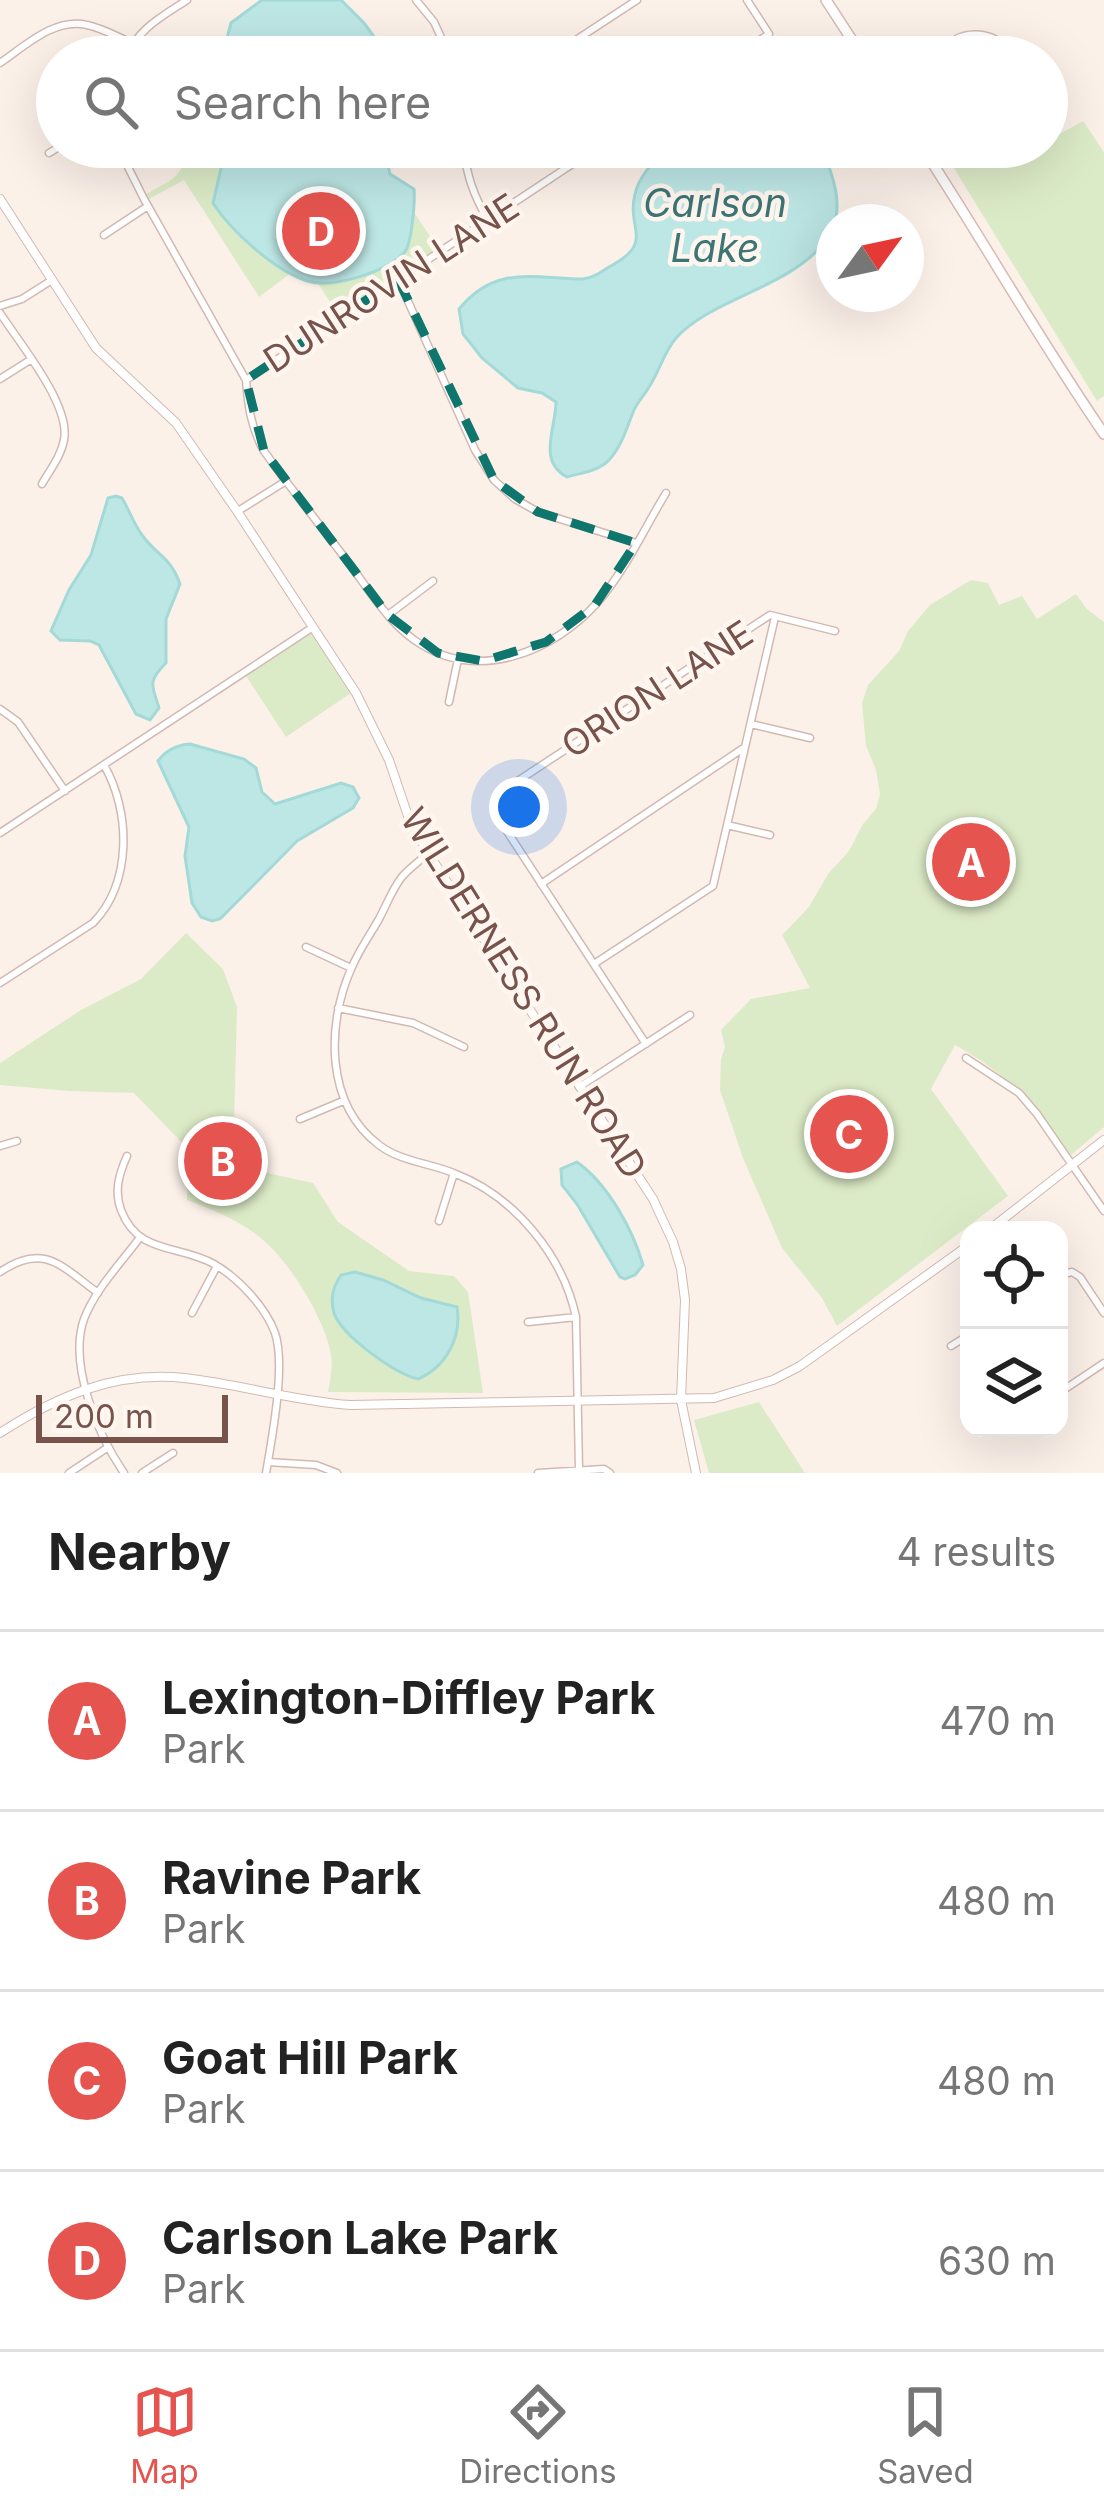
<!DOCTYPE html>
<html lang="en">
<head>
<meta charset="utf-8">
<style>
  :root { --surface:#fff; --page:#f6f6f6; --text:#222; --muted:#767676; --line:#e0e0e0; --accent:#e5544f }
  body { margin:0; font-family:Inter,sans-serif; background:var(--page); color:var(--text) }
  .controls { position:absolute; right:36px; bottom:36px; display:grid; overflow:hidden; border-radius:24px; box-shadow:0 12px 48px #0002 }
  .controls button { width:108px; height:108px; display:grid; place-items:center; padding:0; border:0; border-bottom:3px solid var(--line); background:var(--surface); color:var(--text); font:60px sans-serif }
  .compass { position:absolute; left:816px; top:204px; width:108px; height:108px; border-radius:50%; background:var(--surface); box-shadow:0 12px 48px #0002; rotate:57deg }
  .scale { position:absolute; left:36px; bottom:30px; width:192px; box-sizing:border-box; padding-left:12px; border:6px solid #77534c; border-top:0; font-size:33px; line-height:42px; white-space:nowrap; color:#77534c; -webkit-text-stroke:9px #fff6f0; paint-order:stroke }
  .you { position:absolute; left:519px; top:807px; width:42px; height:42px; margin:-30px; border:9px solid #fff; border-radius:50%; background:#1a73e8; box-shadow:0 0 0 18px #1a73e833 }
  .badge { display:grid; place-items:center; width:78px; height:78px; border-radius:50%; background:var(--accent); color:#fff; font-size:39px; font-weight:700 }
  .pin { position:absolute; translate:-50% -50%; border:6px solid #fff; box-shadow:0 3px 12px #0006 }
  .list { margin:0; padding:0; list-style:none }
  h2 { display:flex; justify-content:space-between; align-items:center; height:156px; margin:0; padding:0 48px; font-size:51px }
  h2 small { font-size:39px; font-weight:400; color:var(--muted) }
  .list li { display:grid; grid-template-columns:78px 1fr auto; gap:36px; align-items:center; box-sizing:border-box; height:180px; padding:0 48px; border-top:3px solid var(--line) }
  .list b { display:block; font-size:45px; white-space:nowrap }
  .list p { margin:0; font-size:39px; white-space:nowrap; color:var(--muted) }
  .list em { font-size:39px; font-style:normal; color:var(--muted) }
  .icon { flex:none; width:66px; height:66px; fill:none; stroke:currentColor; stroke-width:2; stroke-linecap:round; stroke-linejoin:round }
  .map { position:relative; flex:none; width:1104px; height:1473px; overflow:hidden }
  .search { position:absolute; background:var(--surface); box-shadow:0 12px 48px #0002; left:36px; right:36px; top:36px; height:132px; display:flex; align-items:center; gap:30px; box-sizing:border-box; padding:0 42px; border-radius:66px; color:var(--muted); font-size:45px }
  .sheet { height:876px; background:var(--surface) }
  nav { display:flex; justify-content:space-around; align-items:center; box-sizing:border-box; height:168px; border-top:3px solid var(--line); background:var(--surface); font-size:33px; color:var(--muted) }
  nav a { display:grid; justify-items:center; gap:6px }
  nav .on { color:var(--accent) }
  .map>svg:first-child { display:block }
  .green { fill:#dcebc7 }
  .water { fill:#bde7e5; stroke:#a3d9d7; stroke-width:3 }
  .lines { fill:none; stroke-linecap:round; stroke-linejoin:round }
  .minor-casing { stroke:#d1b9b1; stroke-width:9 }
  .tertiary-casing { stroke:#d1b9b1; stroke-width:10 }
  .secondary-casing { stroke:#d7bab1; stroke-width:12 }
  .minor { stroke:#fff; stroke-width:6 }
  .tertiary { stroke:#fff; stroke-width:8 }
  .secondary { stroke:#fff; stroke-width:9 }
  .marked { fill:none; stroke:#0f766e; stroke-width:9; stroke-dasharray:24 15; stroke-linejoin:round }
  .labels { text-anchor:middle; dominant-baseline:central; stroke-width:9; stroke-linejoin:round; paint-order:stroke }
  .street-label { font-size:36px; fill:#77534c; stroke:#fff6f0 }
  .water-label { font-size:39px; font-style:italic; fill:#3c7574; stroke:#fff6f0 }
</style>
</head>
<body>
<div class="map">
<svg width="1104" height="1473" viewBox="0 0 1104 1473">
  <rect width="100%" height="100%" fill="#fcf1e9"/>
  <path class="green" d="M 1083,121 L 1104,152 L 1104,396 L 1097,401 L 952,165 L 999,168 L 1037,147 L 1047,147 L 1047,141 Z
    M 184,147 L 384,147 L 390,174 L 414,189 L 413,211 L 440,251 L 340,317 L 317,282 L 291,273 L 259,297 L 184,180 L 145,201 L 143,196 C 167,181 187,179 184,147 Z
    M 971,580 L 988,583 L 999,605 L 1022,596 L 1037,619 L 1076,594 L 1087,609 L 1104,622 L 1104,1127 L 1071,1155 C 1033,1103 1012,1077 955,1045 L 931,1089 L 1008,1196 L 837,1326 L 822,1298 L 782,1248 L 743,1158 L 720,1090 L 721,1059 L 725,1047 L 721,1030 L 751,999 L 810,988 L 782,935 L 809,907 L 828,874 L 849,851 L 863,824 L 876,809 L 880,794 L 876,770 L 866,746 L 862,703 L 868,685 L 899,651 L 908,631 L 930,605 Z
    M 313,627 L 354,691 L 286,737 L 244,673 Z
    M 186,933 L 223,969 L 237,1007 L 234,1126 L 267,1173 L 313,1183 L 338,1222 L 409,1271 L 454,1276 L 468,1292 L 483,1393 L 328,1392 C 330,1380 333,1366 331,1354 C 324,1318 291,1264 263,1240 C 241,1221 214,1210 187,1200 L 188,1149 L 134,1093 L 69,1091 L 0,1085 L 0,1063 L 81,1010 L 141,979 Z
    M 759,1402 L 805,1473 L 709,1473 L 694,1420 Z"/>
  <path class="water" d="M 262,0 L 341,0 L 364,23 L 389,57 L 222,57 L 231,23 Z
    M 226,147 L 384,147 L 390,174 L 414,189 C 415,201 412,245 404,253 C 386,272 332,289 307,281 C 274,270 231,231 213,203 Z
    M 668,147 L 821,147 C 834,177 848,214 824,243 C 788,288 711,299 676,338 C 664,352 659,372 649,387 C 644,396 638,401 634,410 C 627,427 622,446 609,460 C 599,471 580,473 567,477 C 537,461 556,428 556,402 L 542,393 L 518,388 L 482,358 L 463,334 L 459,309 C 495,265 532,278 583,279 C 595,277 599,273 609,267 C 656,242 626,230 635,194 C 639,176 655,159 668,147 Z
    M 116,496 L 122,498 C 129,510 134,524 142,535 C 157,556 170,556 180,584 L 166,619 L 166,663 C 147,682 152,685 159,708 L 150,720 L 136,714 L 99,645 L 90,641 L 60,640 L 51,631 L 69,590 L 91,555 L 108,498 Z
    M 190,744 L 244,759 L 256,768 L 262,792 L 275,804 L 341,783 L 353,787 L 359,798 L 353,808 L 297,841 L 220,919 L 212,921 L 201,917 L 192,903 L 185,856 L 189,827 L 158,761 C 166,750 176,745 190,744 Z
    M 577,1162 C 608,1184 633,1230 643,1265 L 635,1275 L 625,1279 L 620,1277 L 577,1204 L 562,1185 L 561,1169 Z
    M 355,1272 L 383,1280 L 421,1298 L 457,1307 C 462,1337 446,1367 418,1379 C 394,1373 342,1336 334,1313 C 330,1298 333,1287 341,1275 Z"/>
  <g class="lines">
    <defs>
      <path id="minor" d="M 416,0 L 434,22 L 450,57
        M 127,57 C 137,29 163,16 187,0
        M 550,57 L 637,0
        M 734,57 L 769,34 L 747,0
        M 936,57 C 957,27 993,27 1015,57
        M 0,63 C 25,46 55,17 87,25 C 102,28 118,37 132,43
        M 124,147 L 126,163 L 144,199 L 246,380 C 248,406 251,428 264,451 C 291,489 320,525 348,562 C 370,591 390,626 422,645 C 481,681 554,651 597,603 C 625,571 644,529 666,493
        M 463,147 C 467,175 473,195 488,220
        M 49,153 L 59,147
        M 104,235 L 148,206
        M 398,279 L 475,450 L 494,480 L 515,499 L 538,512 L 636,543
        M 0,306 L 22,299 L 52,280
        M 0,313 C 20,344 71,405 64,440 C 61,456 50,470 42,484
        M 0,379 L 30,360
        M 246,380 L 598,147
        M 238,511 L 286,481
        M 388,615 L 433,581
        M 449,702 L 458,659
        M 0,709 L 18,722 L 65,791
        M 751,724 L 810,738
        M 727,825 L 770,835
        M 0,833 L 313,627
        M 428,853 C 420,861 408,869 401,878 C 392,890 386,906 379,919 C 370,935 359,950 352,967 C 326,1024 325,1104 379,1145 C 401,1162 431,1163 456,1174 C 515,1197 563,1256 576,1317 L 579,1470
        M 541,884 L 742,749
        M 306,947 L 351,968
        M 594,964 L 713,886 L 775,617
        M 0,983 L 93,923 C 132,883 131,812 104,765
        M 338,1008 L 413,1023 L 464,1047
        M 646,1044 L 497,816 L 494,803 L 501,792 L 770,615 L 835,631
        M 966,1058 L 1019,1093 L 1037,1114 L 1104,1211
        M 579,1087 L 690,1015
        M 300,1119 L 343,1101
        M 0,1146 L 17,1141
        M 127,1156 C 119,1174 114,1191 121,1210 C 138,1255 178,1244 214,1264 C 238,1278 265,1306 275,1333 C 286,1365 272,1438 266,1473
        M 439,1221 L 454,1173
        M 0,1272 C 44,1242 61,1266 98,1293
        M 1059,1275 L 1072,1272 L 1080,1277 L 1104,1313
        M 192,1313 L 217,1266
        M 528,1322 L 576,1317
        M 951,1346 L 969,1335
        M 1059,1393 L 1104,1363
        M 1004,1430 L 1007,1428
        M 268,1462 L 316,1465 L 337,1473
        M 69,1473 L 107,1448
        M 124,1473 C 98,1435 68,1365 84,1319 C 95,1290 120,1264 138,1240
        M 142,1473 L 173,1453
        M 538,1473 L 604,1469 L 610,1473"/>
      <path id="tertiary" d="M 0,199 L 96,348 L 176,423 L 237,511 L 356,693 L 389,760 L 408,816 L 428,853 L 653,1199 L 673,1242 L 681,1269 L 685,1300 L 681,1400 L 696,1473
        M 989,1230 L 1104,1140
        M 0,1433 C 57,1396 115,1371 184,1378 C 240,1384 293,1401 350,1405 L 714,1398 L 773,1380 L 800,1366 L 969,1245"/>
      <path id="secondary" d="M 826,0 L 863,57
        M 922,147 C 984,242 1040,341 1104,434"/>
    </defs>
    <use href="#minor" class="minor-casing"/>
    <use href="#tertiary" class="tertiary-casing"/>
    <use href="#secondary" class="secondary-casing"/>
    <use href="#minor" class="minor"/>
    <use href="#tertiary" class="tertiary"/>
    <use href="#secondary" class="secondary"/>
  </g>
  <path class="marked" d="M 398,279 L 494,480 L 538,512 L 636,543 L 595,605 L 546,642 L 483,661 L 438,653 L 388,615 L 264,451 L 246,380 Z"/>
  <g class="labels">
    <g class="street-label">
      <text transform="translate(391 283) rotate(-33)">DUNROVIN LANE</text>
      <text transform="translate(657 689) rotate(-33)">ORION LANE</text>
      <text transform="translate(524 993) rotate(58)">WILDERNESS RUN ROAD</text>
    </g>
    <g class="water-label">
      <text x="715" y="202">Carlson<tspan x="715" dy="45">Lake</tspan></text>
    </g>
  </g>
</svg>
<div class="controls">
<button><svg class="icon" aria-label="locate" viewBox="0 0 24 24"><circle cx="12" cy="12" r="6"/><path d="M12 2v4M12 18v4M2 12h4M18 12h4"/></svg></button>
<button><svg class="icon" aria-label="layers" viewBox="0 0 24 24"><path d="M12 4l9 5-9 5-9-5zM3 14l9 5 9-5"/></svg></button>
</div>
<svg class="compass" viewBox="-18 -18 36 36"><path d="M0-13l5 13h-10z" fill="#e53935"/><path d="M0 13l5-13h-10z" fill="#767676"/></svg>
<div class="scale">200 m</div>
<div class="you"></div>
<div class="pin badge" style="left:971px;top:862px">A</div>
<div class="pin badge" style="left:223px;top:1161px">B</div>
<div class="pin badge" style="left:849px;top:1134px">C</div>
<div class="pin badge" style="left:321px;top:231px">D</div>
<div class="search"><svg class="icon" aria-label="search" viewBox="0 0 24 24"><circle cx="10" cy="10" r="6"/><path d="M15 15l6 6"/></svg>Search here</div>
</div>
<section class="sheet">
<h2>Nearby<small>4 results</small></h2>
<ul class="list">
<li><span class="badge">A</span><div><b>Lexington-Diffley Park</b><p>Park</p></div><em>470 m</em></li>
<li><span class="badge">B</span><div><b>Ravine Park</b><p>Park</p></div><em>480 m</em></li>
<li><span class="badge">C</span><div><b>Goat Hill Park</b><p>Park</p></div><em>480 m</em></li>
<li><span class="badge">D</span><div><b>Carlson Lake Park</b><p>Park</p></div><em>630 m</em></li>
</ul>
</section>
<nav>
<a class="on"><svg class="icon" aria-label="map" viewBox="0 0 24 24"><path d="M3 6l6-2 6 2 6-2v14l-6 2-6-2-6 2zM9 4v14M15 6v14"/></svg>Map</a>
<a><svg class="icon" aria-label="directions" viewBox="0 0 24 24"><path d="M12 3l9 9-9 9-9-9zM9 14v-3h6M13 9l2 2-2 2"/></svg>Directions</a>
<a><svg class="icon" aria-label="saved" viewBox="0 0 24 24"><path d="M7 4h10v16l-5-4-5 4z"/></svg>Saved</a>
</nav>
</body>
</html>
